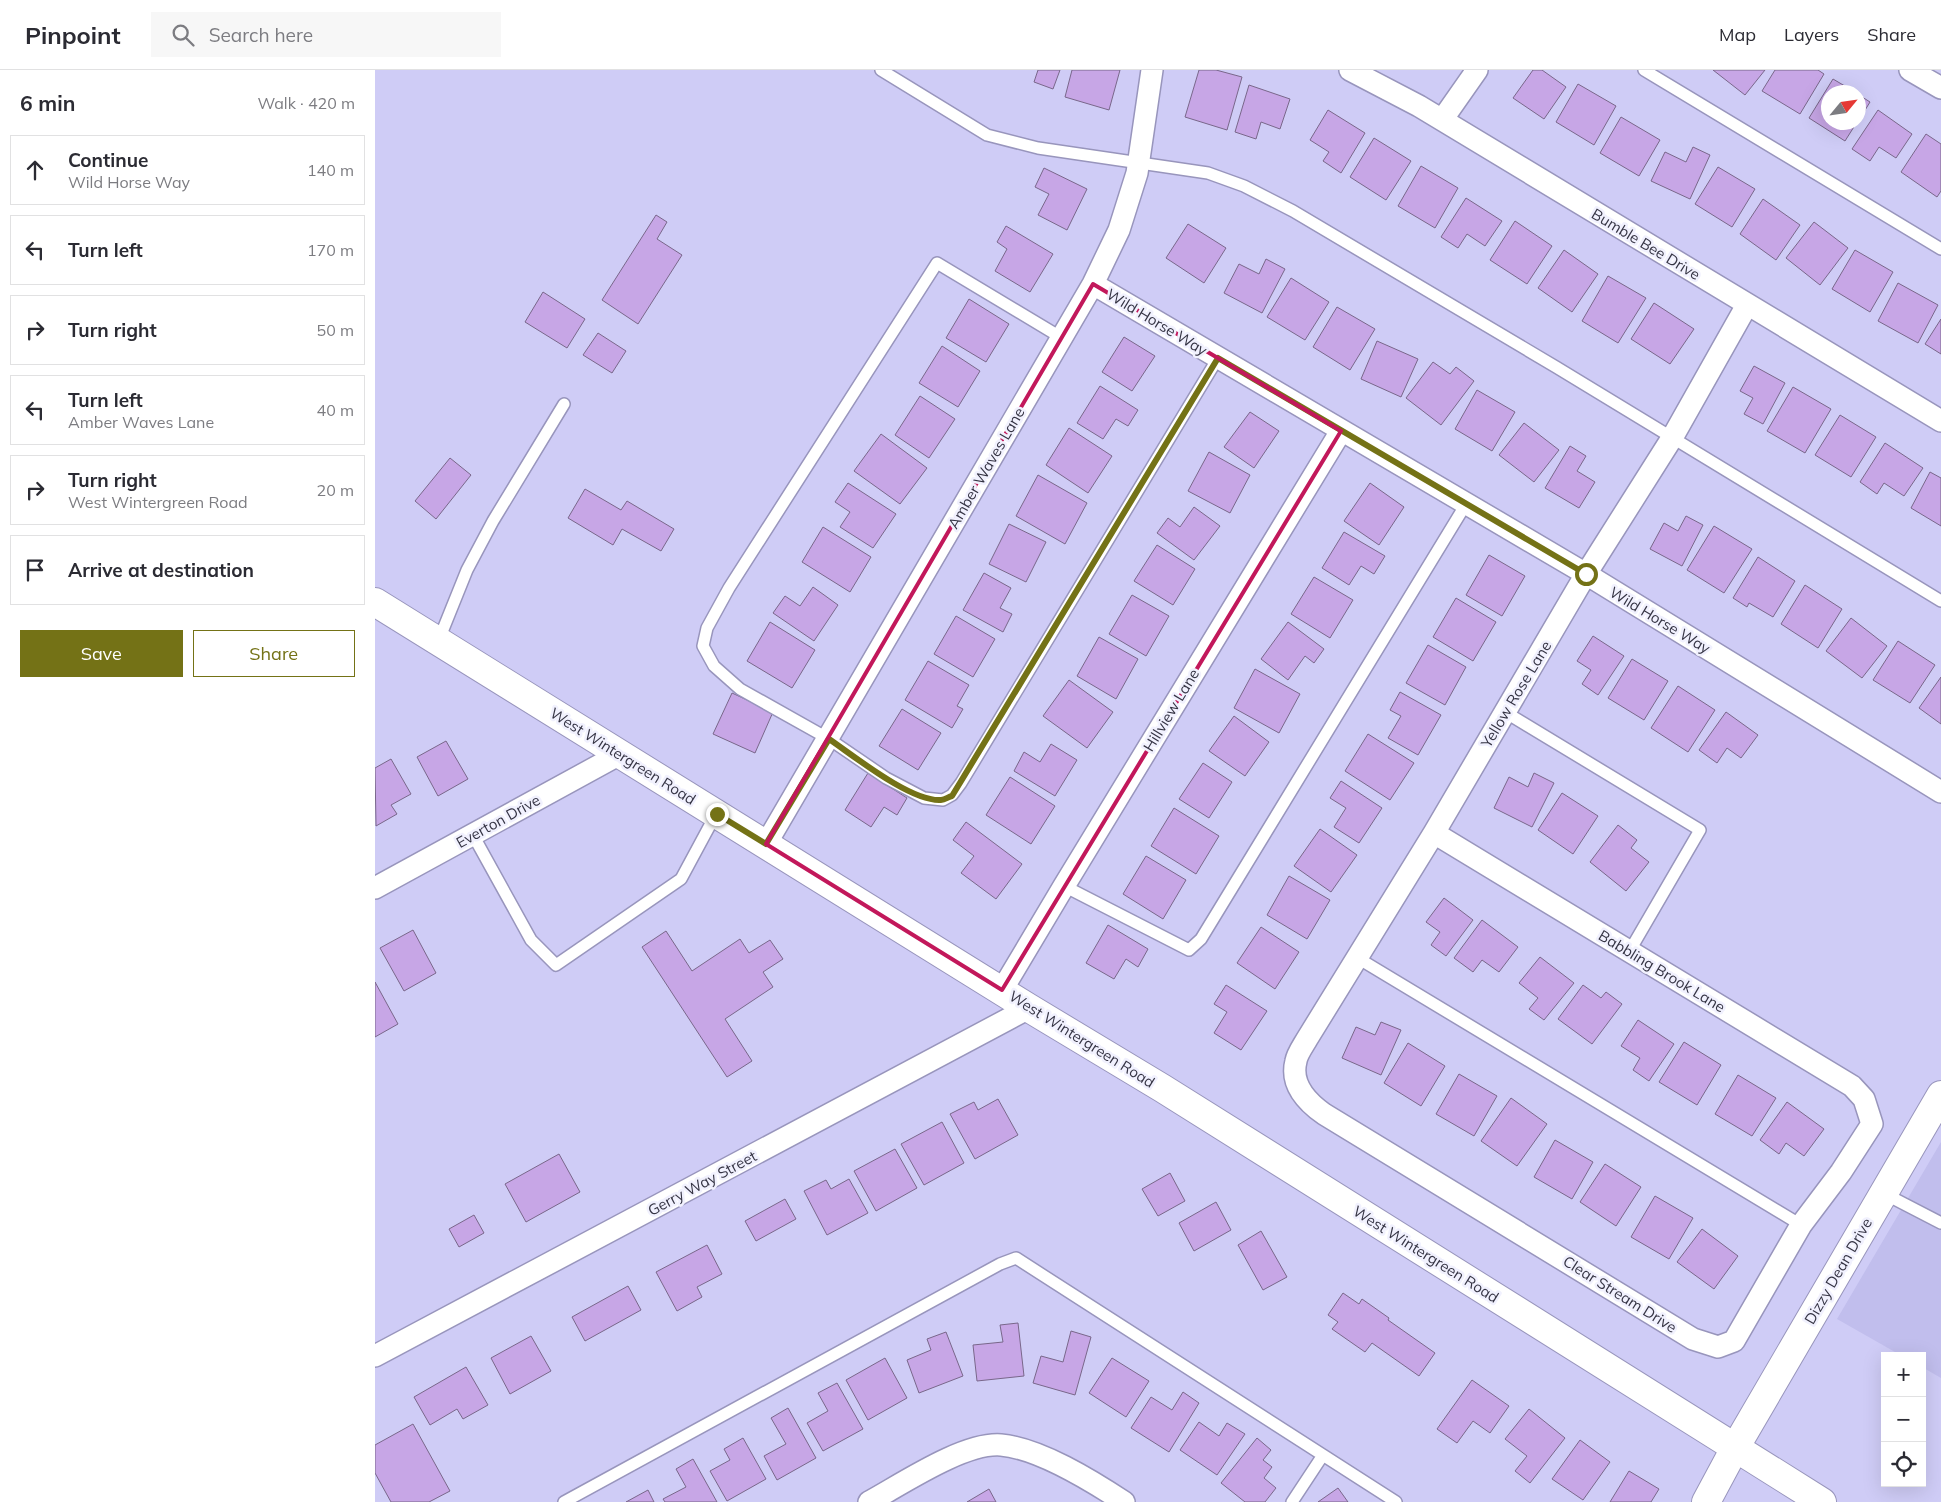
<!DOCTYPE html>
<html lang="en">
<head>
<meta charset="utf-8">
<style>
  :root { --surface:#fff; --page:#f7f7f7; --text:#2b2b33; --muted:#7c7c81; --line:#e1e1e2; --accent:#747216 }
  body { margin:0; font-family:Mulish,sans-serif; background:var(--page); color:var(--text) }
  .controls { position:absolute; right:15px; bottom:15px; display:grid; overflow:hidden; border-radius:0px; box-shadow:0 5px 20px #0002 }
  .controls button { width:45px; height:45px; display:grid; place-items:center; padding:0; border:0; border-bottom:1px solid var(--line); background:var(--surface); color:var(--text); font:25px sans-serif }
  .compass { position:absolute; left:1446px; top:15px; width:45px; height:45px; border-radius:50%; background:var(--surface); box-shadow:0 5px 20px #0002; rotate:61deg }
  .stop { position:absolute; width:15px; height:15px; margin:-11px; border:4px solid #747216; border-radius:50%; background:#fff }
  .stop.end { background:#747216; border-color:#fff; box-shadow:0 1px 5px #0008 }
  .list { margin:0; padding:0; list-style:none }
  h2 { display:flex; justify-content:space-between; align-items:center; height:65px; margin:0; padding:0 20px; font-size:21px }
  h2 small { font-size:16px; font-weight:400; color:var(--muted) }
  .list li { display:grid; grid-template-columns:32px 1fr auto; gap:15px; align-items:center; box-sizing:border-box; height:70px; margin:0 10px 10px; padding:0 10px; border:1px solid var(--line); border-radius:0px }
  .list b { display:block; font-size:19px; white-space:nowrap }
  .list p { margin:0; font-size:16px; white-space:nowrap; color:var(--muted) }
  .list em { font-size:16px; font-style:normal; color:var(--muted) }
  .actions { display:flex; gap:10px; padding:15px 20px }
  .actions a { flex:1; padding:11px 0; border:1px solid var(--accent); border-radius:0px; text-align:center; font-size:18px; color:var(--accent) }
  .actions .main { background:var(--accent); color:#fff }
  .icon { flex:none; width:28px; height:28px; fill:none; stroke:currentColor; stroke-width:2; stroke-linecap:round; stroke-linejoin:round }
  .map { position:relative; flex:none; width:1566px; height:1432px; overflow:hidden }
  header { display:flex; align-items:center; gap:30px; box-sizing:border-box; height:70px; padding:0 25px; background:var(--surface); border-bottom:1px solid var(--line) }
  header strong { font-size:24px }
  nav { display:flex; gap:28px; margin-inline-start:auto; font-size:18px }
  .search { width:350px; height:45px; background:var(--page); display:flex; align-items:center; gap:12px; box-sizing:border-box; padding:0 18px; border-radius:0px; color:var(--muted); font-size:19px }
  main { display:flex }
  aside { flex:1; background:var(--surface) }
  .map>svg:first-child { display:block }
  .built { fill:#c1beed }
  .building { fill:#c7a6e6; stroke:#79678a }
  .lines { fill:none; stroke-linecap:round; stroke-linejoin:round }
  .service-casing { stroke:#9895bc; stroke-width:14 }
  .minor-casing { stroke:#9895bc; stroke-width:24 }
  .tertiary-casing { stroke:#9895bc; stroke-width:30 }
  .secondary-casing { stroke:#9895bc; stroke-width:30 }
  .service { stroke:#fff; stroke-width:11 }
  .minor { stroke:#fff; stroke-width:21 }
  .tertiary { stroke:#fff; stroke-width:28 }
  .secondary { stroke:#fff; stroke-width:28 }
  .route { stroke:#747216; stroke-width:6 }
  .marked { fill:none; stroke:#c2185b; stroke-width:4; stroke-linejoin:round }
  .labels { text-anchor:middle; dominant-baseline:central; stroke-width:5; stroke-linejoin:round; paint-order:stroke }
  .street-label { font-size:15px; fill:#353444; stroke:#f1f1fe }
</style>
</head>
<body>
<header>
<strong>Pinpoint</strong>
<div class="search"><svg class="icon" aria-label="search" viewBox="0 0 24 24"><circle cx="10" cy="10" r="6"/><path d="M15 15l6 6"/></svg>Search here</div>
<nav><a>Map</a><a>Layers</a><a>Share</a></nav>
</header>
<main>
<aside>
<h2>6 min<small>Walk · 420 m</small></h2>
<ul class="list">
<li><svg class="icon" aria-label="ahead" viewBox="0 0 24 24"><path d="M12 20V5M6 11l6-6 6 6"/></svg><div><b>Continue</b><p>Wild Horse Way</p></div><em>140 m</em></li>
<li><svg class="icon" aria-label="left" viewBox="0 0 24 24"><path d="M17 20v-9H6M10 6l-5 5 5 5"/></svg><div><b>Turn left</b></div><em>170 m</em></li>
<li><svg class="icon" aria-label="right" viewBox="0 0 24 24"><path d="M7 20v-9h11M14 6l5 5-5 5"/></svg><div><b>Turn right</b></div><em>50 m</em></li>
<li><svg class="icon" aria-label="left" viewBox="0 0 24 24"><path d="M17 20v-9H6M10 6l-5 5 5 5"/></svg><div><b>Turn left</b><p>Amber Waves Lane</p></div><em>40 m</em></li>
<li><svg class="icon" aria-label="right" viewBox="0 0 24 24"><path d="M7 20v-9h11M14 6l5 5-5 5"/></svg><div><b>Turn right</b><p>West Wintergreen Road</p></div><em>20 m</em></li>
<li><svg class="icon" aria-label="arrive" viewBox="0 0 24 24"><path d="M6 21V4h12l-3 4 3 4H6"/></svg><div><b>Arrive at destination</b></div></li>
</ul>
<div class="actions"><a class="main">Save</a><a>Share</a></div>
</aside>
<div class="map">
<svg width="1566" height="1432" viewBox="0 0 1566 1432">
  <rect width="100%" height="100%" fill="#cfccf6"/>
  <path class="built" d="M 1566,1072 L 1566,1308 L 1547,1297 L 1547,1286 L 1527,1286 L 1462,1249 Z"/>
  <path class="building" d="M 663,0 L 685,0 L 678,19 L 659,12 Z
    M 697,0 L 745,0 L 734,40 L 690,27 Z
    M 824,0 L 841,0 L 867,7 L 852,60 L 810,47 Z
    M 1158,0 L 1167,0 L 1191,17 L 1169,49 L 1138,28 Z
    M 1338,0 L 1390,0 L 1370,25 Z
    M 1400,0 L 1443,0 L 1449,4 L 1425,44 L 1387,21 Z
    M 1458,9 L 1480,22 L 1454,22 L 1454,52 L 1482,52 L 1470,71 L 1434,48 Z
    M 1203,14 L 1241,36 L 1219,75 L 1181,52 Z
    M 874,15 L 915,29 L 905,59 L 886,52 L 881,69 L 860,62 Z
    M 1484,25 L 1495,32 L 1484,50 Z
    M 953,40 L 990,63 L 966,103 L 948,91 L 954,82 L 935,70 Z
    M 1503,40 L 1537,64 L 1521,88 L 1504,77 L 1495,91 L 1477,79 Z
    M 1246,47 L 1285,70 L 1264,106 L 1225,83 Z
    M 1551,64 L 1566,74 L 1566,121 L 1562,127 L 1526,102 Z
    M 999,68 L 1036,91 L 1011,130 L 975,107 Z
    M 1318,77 L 1335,85 L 1315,129 L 1276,111 L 1290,82 L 1311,92 Z
    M 1046,96 L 1083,118 L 1060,158 L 1023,136 Z
    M 1343,97 L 1380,119 L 1357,157 L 1320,134 Z
    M 669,98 L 712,119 L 692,160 L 663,145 L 674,124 L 660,117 Z
    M 1091,128 L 1127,151 L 1110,176 L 1092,164 L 1083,178 L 1066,167 Z
    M 1388,129 L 1425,155 L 1401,190 L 1365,164 Z
    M 281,145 L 292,152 L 282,169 L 307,185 L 263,254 L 227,230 Z
    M 1140,151 L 1177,176 L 1152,214 L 1115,190 Z
    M 1439,152 L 1473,178 L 1445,215 L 1411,188 Z
    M 813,154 L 851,178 L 829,213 L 791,188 Z
    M 631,156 L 678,184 L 655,222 L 620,201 L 632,179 L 622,172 Z
    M 1189,180 L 1223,204 L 1197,242 L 1163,218 Z
    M 1480,180 L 1518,202 L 1495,242 L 1457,219 Z
    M 891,189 L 910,199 L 887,243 L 849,223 L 864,194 L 884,204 Z
    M 1233,206 L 1271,228 L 1243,273 L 1207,251 Z
    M 916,208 L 954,232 L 930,270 L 892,247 Z
    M 1523,213 L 1563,235 L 1543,273 L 1503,251 Z
    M 168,222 L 210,249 L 192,278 L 150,252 Z
    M 594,229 L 634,254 L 611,292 L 571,268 Z
    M 1279,233 L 1319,259 L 1295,294 L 1256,269 Z
    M 962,237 L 1000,259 L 975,300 L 938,277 Z
    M 1566,249 L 1566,284 L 1550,274 Z
    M 223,263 L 251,281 L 237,303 L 208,285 Z
    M 749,267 L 780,286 L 757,321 L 727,302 Z
    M 1002,271 L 1043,289 L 1026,327 L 986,309 Z
    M 567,276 L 605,301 L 583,337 L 544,313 Z
    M 1058,292 L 1075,304 L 1081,297 L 1099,311 L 1066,355 L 1031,328 Z
    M 1379,296 L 1410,313 L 1388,354 L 1369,344 L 1378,328 L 1365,321 Z
    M 725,316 L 763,340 L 753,356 L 741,349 L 728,369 L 702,353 Z
    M 1418,317 L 1456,339 L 1430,383 L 1392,361 Z
    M 1102,320 L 1140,342 L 1117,381 L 1080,359 Z
    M 545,326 L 580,349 L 554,388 L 520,365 Z
    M 875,342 L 904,361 L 879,398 L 849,377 Z
    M 1465,345 L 1501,367 L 1476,407 L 1440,385 Z
    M 1149,353 L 1184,380 L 1159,412 L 1124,385 Z
    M 694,358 L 737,386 L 713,423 L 671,395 Z
    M 506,364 L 552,398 L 525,434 L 479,401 Z
    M 1510,373 L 1548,398 L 1529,426 L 1509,413 L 1502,424 L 1485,412 Z
    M 1195,376 L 1211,386 L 1202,401 L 1220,412 L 1204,438 L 1170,418 Z
    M 834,382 L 875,405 L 855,443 L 813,421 Z
    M 75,388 L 96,405 L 61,449 L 40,431 Z
    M 1555,402 L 1566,408 L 1566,456 L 1536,438 Z
    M 663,405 L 712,433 L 690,474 L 641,446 Z
    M 473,413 L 521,444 L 498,478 L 465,457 L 475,442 L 460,432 Z
    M 995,413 L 1029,437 L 1004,475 L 969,451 Z
    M 210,419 L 246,440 L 252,431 L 299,459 L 286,481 L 247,459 L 238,475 L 193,448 Z
    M 819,437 L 845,456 L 819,490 L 782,463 L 793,448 L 805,457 Z
    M 1311,446 L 1328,455 L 1307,496 L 1275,479 L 1289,453 L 1303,461 Z
    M 634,454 L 671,472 L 651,512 L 614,494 Z
    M 1339,456 L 1377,479 L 1349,523 L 1312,500 Z
    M 448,457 L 496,487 L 475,522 L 427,492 Z
    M 969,462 L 1010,486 L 999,504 L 986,496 L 974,515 L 947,498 Z
    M 782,475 L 820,499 L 798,535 L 759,511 Z
    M 1114,485 L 1150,506 L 1127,546 L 1091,525 Z
    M 1383,487 L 1420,511 L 1398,547 L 1374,533 L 1372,537 L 1358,528 Z
    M 609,503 L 636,518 L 625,538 L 637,544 L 628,562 L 588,540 Z
    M 939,507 L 978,530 L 955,568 L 916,544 Z
    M 1430,515 L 1467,539 L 1443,578 L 1406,554 Z
    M 438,517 L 463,535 L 439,571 L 398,543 L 410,526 L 425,536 Z
    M 757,525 L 794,546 L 771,586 L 734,564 Z
    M 1081,528 L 1121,552 L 1098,591 L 1058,567 Z
    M 581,546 L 620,569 L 598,607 L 559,584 Z
    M 1476,548 L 1512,576 L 1487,608 L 1451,581 Z
    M 395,552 L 440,580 L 417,618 L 372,591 Z
    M 913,552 L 949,579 L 939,593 L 930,586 L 913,610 L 886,589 Z
    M 1218,566 L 1249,586 L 1223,625 L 1207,614 L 1216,600 L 1202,591 Z
    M 724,567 L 763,589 L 741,629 L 702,606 Z
    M 1523,571 L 1560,595 L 1535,633 L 1498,610 Z
    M 1053,575 L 1091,597 L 1070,635 L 1031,613 Z
    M 1257,589 L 1293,611 L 1269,650 L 1233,628 Z
    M 553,591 L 594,615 L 582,636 L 588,639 L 577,658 L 530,630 Z
    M 880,599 L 925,624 L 904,663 L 859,638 Z
    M 1566,607 L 1566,654 L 1544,638 Z
    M 694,610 L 738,642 L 712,678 L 668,646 Z
    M 1303,616 L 1340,640 L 1313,682 L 1276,658 Z
    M 1025,622 L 1066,645 L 1043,685 L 1013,668 L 1026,646 L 1015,640 Z
    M 357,623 L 398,642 L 380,683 L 338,664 Z
    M 527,639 L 566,663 L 543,700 L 504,676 Z
    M 1351,642 L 1383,665 L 1366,688 L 1352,678 L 1342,693 L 1324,680 Z
    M 859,646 L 894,672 L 870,706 L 834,681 Z
    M 993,664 L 1039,693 L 1015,730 L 970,701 Z
    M 71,671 L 93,709 L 63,726 L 42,687 Z
    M 676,674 L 702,690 L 680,726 L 639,701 L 649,682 L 665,692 Z
    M 16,689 L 36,724 L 16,735 L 22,744 L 1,756 L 0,698 Z
    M 828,693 L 857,712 L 834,748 L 804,729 Z
    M 493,703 L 532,728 L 522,745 L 509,737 L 496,757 L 470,740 Z
    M 1159,703 L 1179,713 L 1157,757 L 1119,738 L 1134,707 L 1153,717 Z
    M 635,707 L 680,736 L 656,774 L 611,745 Z
    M 966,711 L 1007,738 L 984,773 L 959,757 L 971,738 L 955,728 Z
    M 1187,723 L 1223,746 L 1198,784 L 1163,760 Z
    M 799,738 L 844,766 L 821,804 L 776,776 Z
    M 591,752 L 647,794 L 621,829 L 586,803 L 599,786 L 578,770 Z
    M 1243,755 L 1262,770 L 1256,778 L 1274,792 L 1251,821 L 1215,792 Z
    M 945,759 L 982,785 L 956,822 L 919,796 Z
    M 771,786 L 811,810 L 788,849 L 748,824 Z
    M 914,806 L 955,830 L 932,869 L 892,845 Z
    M 1069,828 L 1098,850 L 1071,886 L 1056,875 L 1065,862 L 1051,852 Z
    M 1107,850 L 1143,877 L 1124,902 L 1107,890 L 1098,902 L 1079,888 Z
    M 733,855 L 773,879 L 763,897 L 751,889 L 739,909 L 711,893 Z
    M 886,857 L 924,882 L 900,919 L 862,893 Z
    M 38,860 L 61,903 L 29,921 L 5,878 Z
    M 291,861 L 317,901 L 365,869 L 374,883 L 395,870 L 408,889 L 388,902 L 398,917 L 350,949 L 377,991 L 352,1007 L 267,877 Z
    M 1165,887 L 1199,913 L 1169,950 L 1154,939 L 1163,928 L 1144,913 Z
    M 0,912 L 23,954 L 0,967 Z
    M 851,915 L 892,941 L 866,980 L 839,963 L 852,942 L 839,934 Z
    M 1208,915 L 1226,928 L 1231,922 L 1247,934 L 1217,974 L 1183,949 Z
    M 1263,950 L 1299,974 L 1274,1011 L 1258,1000 L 1265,988 L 1246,976 Z
    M 1006,952 L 1026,960 L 1006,1005 L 967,988 L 981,957 L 1000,965 Z
    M 1309,972 L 1346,995 L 1322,1035 L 1284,1012 Z
    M 1033,973 L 1070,996 L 1046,1036 L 1009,1013 Z
    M 1084,1004 L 1122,1026 L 1099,1066 L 1061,1044 Z
    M 1363,1005 L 1401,1028 L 1377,1066 L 1340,1044 Z
    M 1136,1028 L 1172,1054 L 1142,1096 L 1106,1071 Z
    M 623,1029 L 643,1065 L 600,1089 L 575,1044 L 599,1032 L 603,1040 Z
    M 1412,1032 L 1449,1059 L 1429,1086 L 1411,1073 L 1404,1084 L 1385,1070 Z
    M 567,1052 L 589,1093 L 549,1115 L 526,1074 Z
    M 1180,1070 L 1218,1092 L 1197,1129 L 1159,1107 Z
    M 520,1079 L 542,1118 L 501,1141 L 479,1101 Z
    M 184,1084 L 205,1122 L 151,1152 L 130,1114 Z
    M 1230,1094 L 1266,1117 L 1241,1156 L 1205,1132 Z
    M 795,1103 L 810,1131 L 783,1146 L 767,1119 Z
    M 474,1109 L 493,1143 L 452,1165 L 429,1121 L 451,1110 L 456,1119 Z
    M 1280,1126 L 1318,1148 L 1294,1189 L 1256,1167 Z
    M 410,1129 L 421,1149 L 381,1171 L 370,1151 Z
    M 841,1132 L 856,1160 L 819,1181 L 804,1153 Z
    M 99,1145 L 109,1163 L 84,1177 L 74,1159 Z
    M 1327,1159 L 1363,1186 L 1339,1219 L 1302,1192 Z
    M 886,1161 L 912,1207 L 888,1220 L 863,1175 Z
    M 332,1175 L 347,1204 L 322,1217 L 327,1227 L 302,1241 L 281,1202 Z
    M 253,1216 L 266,1240 L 210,1271 L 197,1247 Z
    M 968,1223 L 984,1234 L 987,1229 L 1014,1248 L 1013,1250 L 1060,1283 L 1044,1306 L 997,1273 L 990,1282 L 957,1259 L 963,1252 L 953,1245 Z
    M 643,1253 L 649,1306 L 602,1311 L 598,1275 L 628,1272 L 625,1255 Z
    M 696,1261 L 716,1267 L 700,1325 L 658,1313 L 666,1286 L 688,1292 Z
    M 571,1262 L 588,1306 L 544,1323 L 532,1290 L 556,1280 L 552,1269 Z
    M 156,1266 L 176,1301 L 135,1324 L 116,1288 Z
    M 510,1288 L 532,1328 L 493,1350 L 471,1310 Z
    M 737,1288 L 774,1311 L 751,1347 L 714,1323 Z
    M 91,1297 L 113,1335 L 88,1349 L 82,1339 L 55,1355 L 39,1327 Z
    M 1097,1310 L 1134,1336 L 1115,1363 L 1098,1351 L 1082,1373 L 1062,1359 Z
    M 462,1313 L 488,1359 L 448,1381 L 432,1353 L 453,1341 L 443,1323 Z
    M 808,1322 L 824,1333 L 794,1382 L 756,1358 L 776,1327 L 797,1340 Z
    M 413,1338 L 441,1388 L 402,1410 L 389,1386 L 411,1374 L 396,1348 Z
    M 1154,1339 L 1190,1368 L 1155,1413 L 1140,1401 L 1152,1386 L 1130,1369 Z
    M 824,1352 L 844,1366 L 852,1353 L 870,1364 L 842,1405 L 805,1380 Z
    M 38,1354 L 75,1421 L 54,1432 L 16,1432 L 0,1403 L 0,1375 Z
    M 368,1368 L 391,1409 L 352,1431 L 335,1401 L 355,1390 L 349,1379 Z
    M 882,1368 L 896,1380 L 888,1390 L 897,1397 L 889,1408 L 901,1418 L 890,1432 L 870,1432 L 846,1413 Z
    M 1205,1370 L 1235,1392 L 1208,1430 L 1177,1409 Z
    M 318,1389 L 342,1432 L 290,1432 L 288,1429 L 311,1417 L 301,1399 Z
    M 1254,1401 L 1284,1419 L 1276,1432 L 1235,1432 Z
    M 963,1418 L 973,1432 L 943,1432 Z
    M 614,1419 L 621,1432 L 592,1432 Z
    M 273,1420 L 279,1432 L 251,1432 Z"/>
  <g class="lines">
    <defs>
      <path id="service" d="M 506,0 L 612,65 L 663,78 L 833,103 L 869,116 L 918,141 L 1181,297 L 1566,531
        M 1269,0 L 1566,179
        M 687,268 L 562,193 L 354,518 L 332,558 L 328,576 L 339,596 L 365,619 L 454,669 L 511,708 L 549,728 L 568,730 L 577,725 L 586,713 L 843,288
        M 63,572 L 92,500 L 118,451 L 189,334
        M 1130,642 L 1325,760 L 1254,882
        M 98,765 L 156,870 L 181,895 L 306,809 L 341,744
        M 689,816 L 814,880 L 826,869 L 1091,434
        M 981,887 L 1426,1155
        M 1508,1123 L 1566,1153
        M 189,1432 L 625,1194 L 641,1188 L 1021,1432
        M 917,1432 L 948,1385"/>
      <path id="minor" d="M 975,0 L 1044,36 L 1566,351
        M 1535,0 L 1566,18
        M 1067,50 L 1102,0
        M 718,214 L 1211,504 L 1566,722
        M 1059,763 L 1477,1016 L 1489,1029 L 1497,1054 L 1466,1102 L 1426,1155 L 1359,1271 L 1343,1277 L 1318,1269 L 949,1044 C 932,1032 915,1014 921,991 C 922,984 928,976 932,969 L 1059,763 L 1211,504 L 1297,368 L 1372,235
        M 391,774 L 718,214 L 744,160 L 762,103 L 777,0
        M 0,818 L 245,684
        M 627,920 L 689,816 L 966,361
        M 0,1286 L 654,938
        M 494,1432 C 527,1414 589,1372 626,1375 C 664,1378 717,1411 749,1432"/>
      <path id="tertiary" d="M 1331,1432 L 1360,1378 L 1566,1025"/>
      <path id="secondary" d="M 0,532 L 654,938 L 787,1018 L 1447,1432"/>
    </defs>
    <use href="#service" class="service-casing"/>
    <use href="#minor" class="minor-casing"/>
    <use href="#tertiary" class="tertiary-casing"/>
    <use href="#secondary" class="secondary-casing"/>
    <use href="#service" class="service"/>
    <use href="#minor" class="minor"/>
    <use href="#tertiary" class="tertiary"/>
    <use href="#secondary" class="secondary"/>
  </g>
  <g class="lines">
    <path class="route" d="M 342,744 L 391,774 L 454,669 C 479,686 536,732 566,730 C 570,730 573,727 577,726 L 843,288 L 1211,504"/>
  </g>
  <path class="marked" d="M 718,214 L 966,361 L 627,920 L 391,774 Z"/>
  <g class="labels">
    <g class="street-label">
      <text transform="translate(1271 174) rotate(31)">Bumble Bee Drive</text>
      <text transform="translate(782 252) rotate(31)">Wild Horse Way</text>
      <text transform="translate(611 398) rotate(-60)">Amber Waves Lane</text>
      <text transform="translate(1285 550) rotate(31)">Wild Horse Way</text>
      <text transform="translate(1141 624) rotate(-59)">Yellow Rose Lane</text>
      <text transform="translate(796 640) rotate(-59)">Hillview Lane</text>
      <text transform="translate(248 686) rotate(32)">West Wintergreen Road</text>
      <text transform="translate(123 751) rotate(-29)">Everton Drive</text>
      <text transform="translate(1287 901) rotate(31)">Babbling Brook Lane</text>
      <text transform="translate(707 969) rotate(32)">West Wintergreen Road</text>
      <text transform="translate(327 1113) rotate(-28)">Gerry Way Street</text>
      <text transform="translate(1051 1184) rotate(32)">West Wintergreen Road</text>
      <text transform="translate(1463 1201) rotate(-60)">Dizzy Dean Drive</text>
      <text transform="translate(1245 1224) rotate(32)">Clear Stream Drive</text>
    </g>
  </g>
</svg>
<div class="controls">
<button>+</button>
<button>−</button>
<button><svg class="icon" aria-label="locate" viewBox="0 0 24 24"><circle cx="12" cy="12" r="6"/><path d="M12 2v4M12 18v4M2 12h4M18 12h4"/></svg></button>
</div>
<svg class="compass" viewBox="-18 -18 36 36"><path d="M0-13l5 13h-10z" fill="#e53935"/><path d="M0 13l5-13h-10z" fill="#7c7c81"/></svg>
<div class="stop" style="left:1211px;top:504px"></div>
<div class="stop end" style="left:342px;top:744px"></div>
</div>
</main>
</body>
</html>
